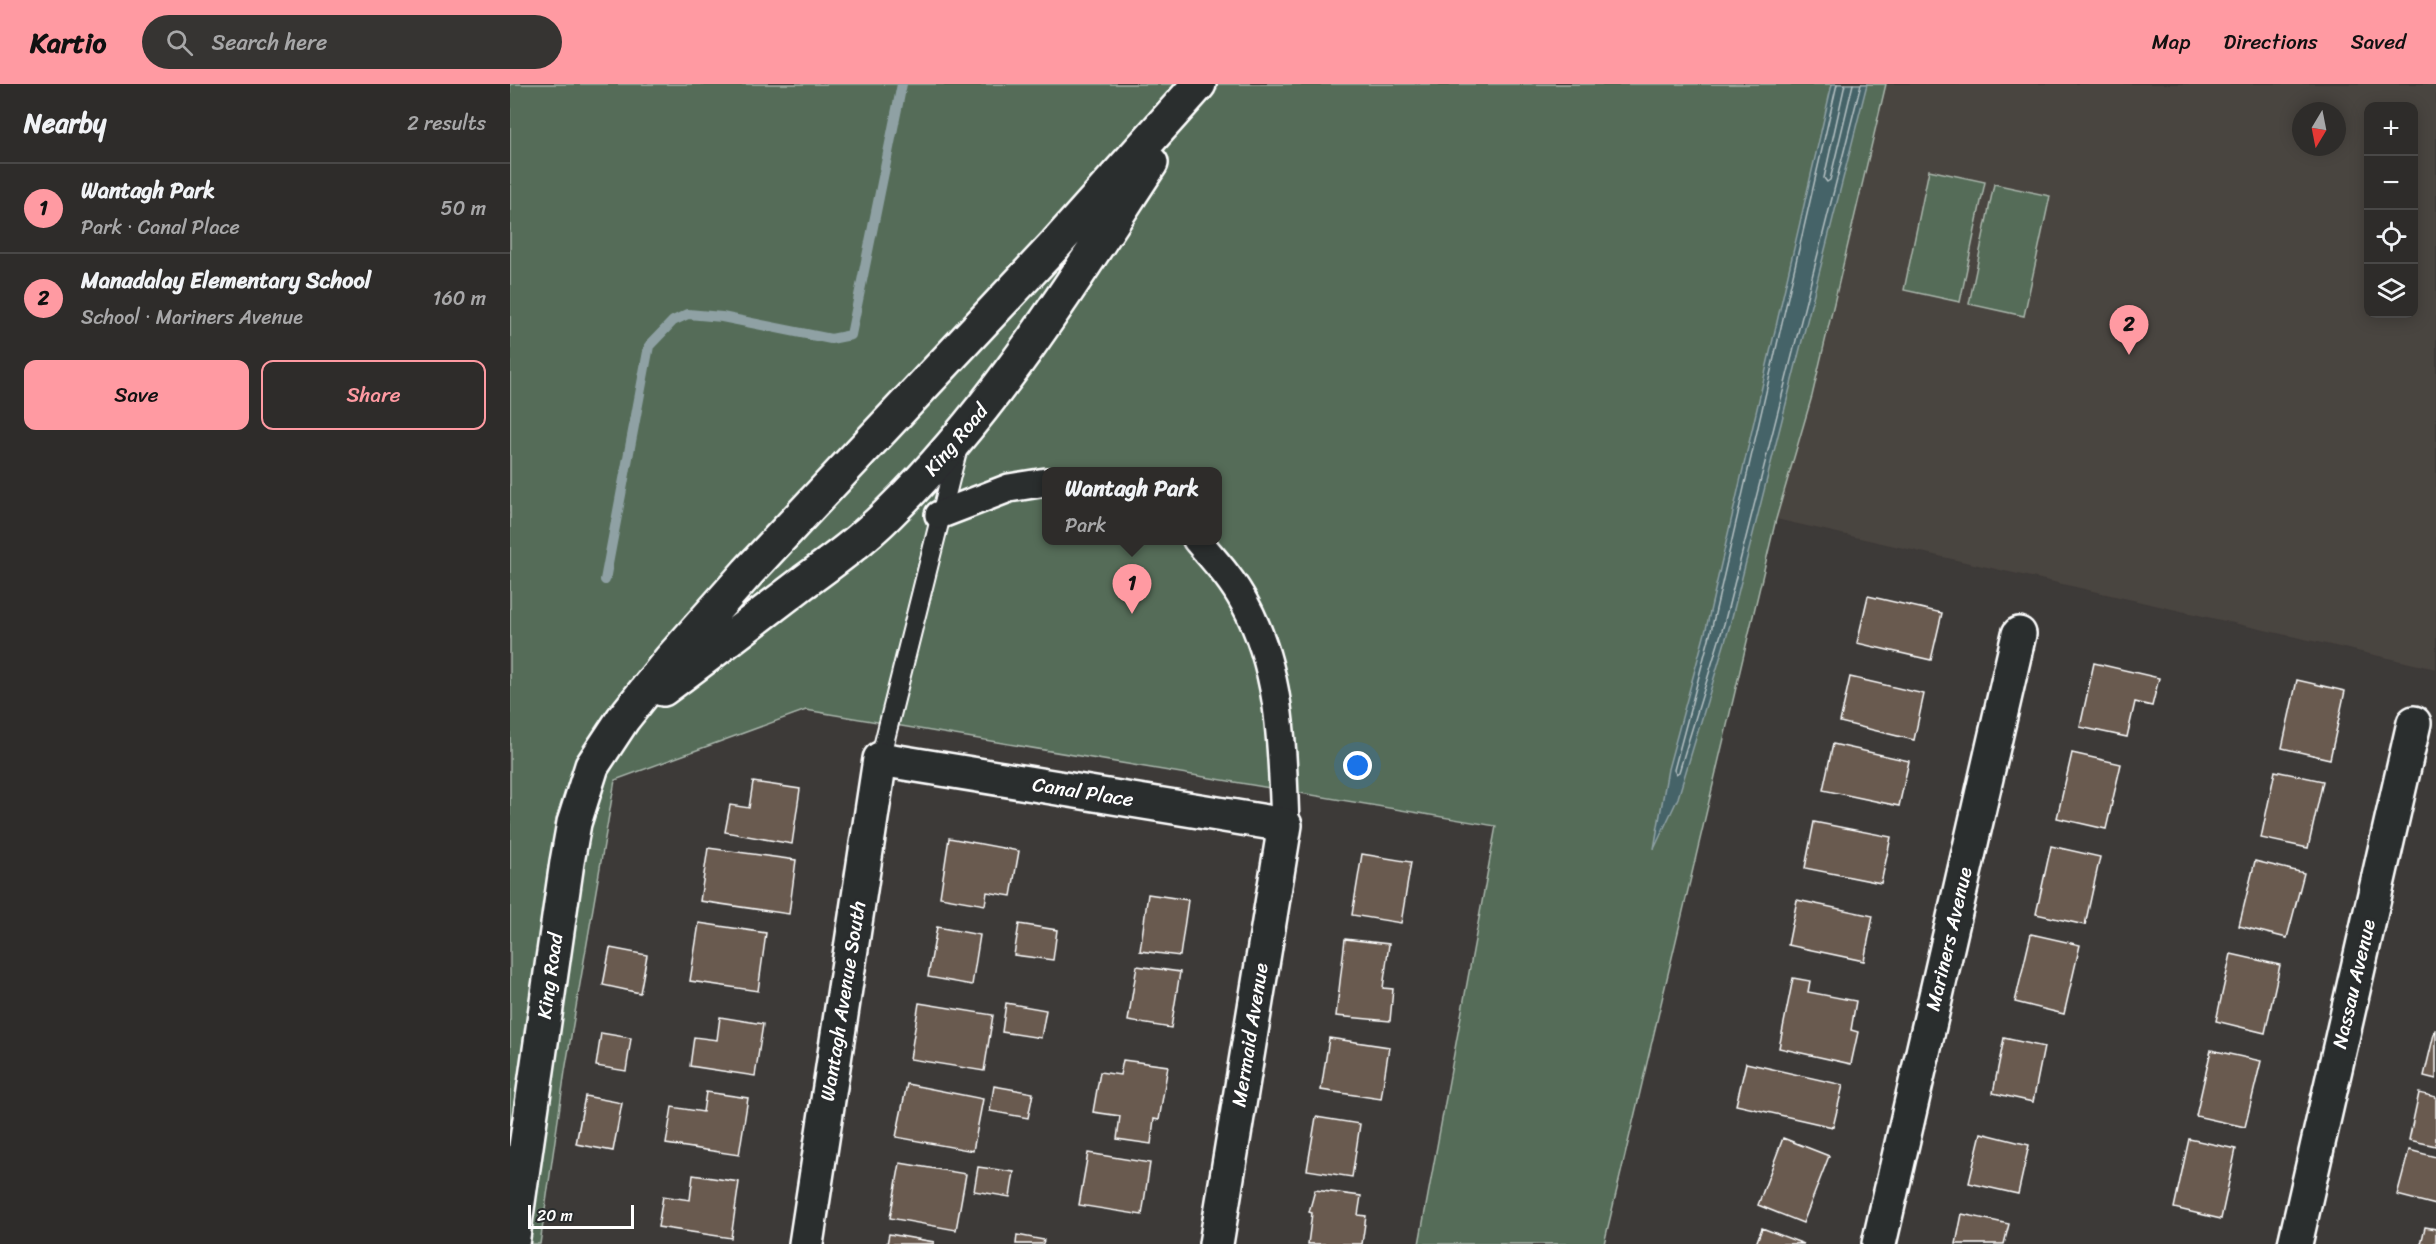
<!DOCTYPE html>
<html lang="en">
<head>
<meta charset="utf-8">
<style>
  :root { --surface:#2e2c2a; --page:#363432; --text:#f1f3f6; --muted:#a7a7a8; --line:#494847; --accent:#ff9aa2 }
  body { margin:0; font-family:Sriracha,sans-serif; background:var(--page); color:var(--text) }
  .controls { position:absolute; right:18px; top:18px; display:grid; overflow:hidden; border-radius:12px; box-shadow:0 3px 15px #0003 }
  .controls button { width:54px; height:54px; display:grid; place-items:center; padding:0; border:0; border-bottom:2px solid var(--line); background:var(--surface); color:var(--text); font:30px sans-serif }
  .compass { position:absolute; left:1782px; top:18px; width:54px; height:54px; border-radius:50%; background:var(--surface); box-shadow:0 3px 15px #0003; rotate:190deg }
  .scale { position:absolute; left:18px; bottom:15px; width:106px; box-sizing:border-box; padding-left:6px; border:3px solid #fff; border-top:0; font-size:16px; line-height:21px; white-space:nowrap; color:#fff; -webkit-text-stroke:4px #2a2d2e; paint-order:stroke }
  .you { position:absolute; left:848px; top:682px; width:21px; height:21px; margin:-15px; border:4px solid #fff; border-radius:50%; background:#1a73e8; box-shadow:0 0 0 9px #1a73e833 }
  .badge { display:grid; place-items:center; width:39px; height:39px; border-radius:50%; background:var(--accent); color:#111; font-size:20px; font-weight:700 }
  .pin { position:absolute; translate:-50% -50px; filter:drop-shadow(0 2px 3px #0008) }
  .pin::after { content:''; position:absolute; top:32px; width:21px; height:18px; background:inherit; clip-path:polygon(0 0,100% 0,50% 100%) }
  .popup { position:absolute; left:532px; top:383px; width:180px; height:78px; box-sizing:border-box; display:grid; place-content:center; border-radius:12px; background:var(--surface); filter:drop-shadow(0 2px 4px #0005); font-size:20px; white-space:nowrap; color:var(--muted) }
  .popup b { font-size:22px; color:var(--text) }
  .popup::after { content:''; position:absolute; left:50%; top:100%; margin-left:-12px; border:12px solid transparent; border-top-color:var(--surface) }
  .list { margin:0; padding:0; list-style:none }
  h2 { display:flex; justify-content:space-between; align-items:center; height:78px; margin:0; padding:0 24px; font-size:26px }
  h2 small { font-size:20px; font-weight:400; color:var(--muted) }
  .list li { display:grid; grid-template-columns:39px 1fr auto; gap:18px; align-items:center; box-sizing:border-box; height:90px; padding:0 24px; border-top:2px solid var(--line) }
  .list b { display:block; font-size:22px; white-space:nowrap }
  .list p { margin:0; font-size:20px; white-space:nowrap; color:var(--muted) }
  .list em { font-size:20px; font-style:normal; color:var(--muted) }
  .actions { display:flex; gap:12px; padding:18px 24px }
  .actions a { flex:1; padding:14px 0; border:2px solid var(--accent); border-radius:12px; text-align:center; font-size:21px; color:var(--accent) }
  .actions .main { background:var(--accent); color:#111 }
  .icon { flex:none; width:33px; height:33px; fill:none; stroke:currentColor; stroke-width:2; stroke-linecap:round; stroke-linejoin:round }
  .map { position:relative; flex:none; width:1926px; height:1160px; overflow:hidden }
  header { display:flex; align-items:center; gap:36px; box-sizing:border-box; height:84px; padding:0 30px; background:var(--accent); color:#111 }
  header strong { font-size:28px }
  nav { display:flex; gap:33px; margin-inline-start:auto; font-size:21px }
  .search { width:420px; height:54px; background:var(--page); display:flex; align-items:center; gap:15px; box-sizing:border-box; padding:0 21px; border-radius:33px; color:var(--muted); font-size:22px }
  main { display:flex }
  aside { flex:1; background:var(--surface) }
  .map>svg:first-child { display:block }
  .built { fill:#4a443f; fill-rule:evenodd }
  .green { fill:#546c59; stroke:#aab6ac; stroke-width:1.5; fill-rule:evenodd }
  .water { fill:#456368; stroke:#8fa1a4; stroke-width:1.5 }
  .lines { fill:none; stroke-linecap:round; stroke-linejoin:round }
  .shore { stroke:#b5c1c3; stroke-width:1.5 }
  .stream { stroke:#8fa1a4; stroke-width:10 }
  .building { fill:#695a50; stroke:#fff; stroke-width:1.5 }
  .service-casing { stroke:#fff; stroke-width:22 }
  .pedestrian-casing { stroke:#fff; stroke-width:32 }
  .minor-casing { stroke:#fff; stroke-width:38 }
  .tertiary-casing { stroke:#fff; stroke-width:38 }
  .service { stroke:#2a2d2e; stroke-width:18 }
  .pedestrian { stroke:#2a2d2e; stroke-width:27 }
  .minor { stroke:#2a2d2e; stroke-width:33 }
  .tertiary { stroke:#2a2d2e; stroke-width:33 }
  .labels { text-anchor:middle; dominant-baseline:central; stroke-width:6; stroke-linejoin:round; paint-order:stroke }
  .street-label { font-size:20px; fill:#fff; stroke:#2a2d2e }
</style>
</head>
<body>
<header>
<strong>Kartio</strong>
<div class="search"><svg class="icon" aria-label="search" viewBox="0 0 24 24"><circle cx="10" cy="10" r="6"/><path d="M15 15l6 6"/></svg>Search here</div>
<nav><a>Map</a><a>Directions</a><a>Saved</a></nav>
</header>
<main>
<aside>
<h2>Nearby<small>2 results</small></h2>
<ul class="list">
<li><span class="badge">1</span><div><b>Wantagh Park</b><p>Park · Canal Place</p></div><em>50 m</em></li>
<li><span class="badge">2</span><div><b>Manadalay Elementary School</b><p>School · Mariners Avenue</p></div><em>160 m</em></li>
</ul>
<div class="actions"><a class="main">Save</a><a>Share</a></div>
</aside>
<div class="map">
<svg width="1926" height="1160" viewBox="0 0 1926 1160">
  <rect width="100%" height="100%" fill="#3d3a38"/>
  <filter id="ink" filterUnits="userSpaceOnUse"><feTurbulence type="fractalNoise" baseFrequency=".0167" numOctaves="2"/><feDisplacementMap in="SourceGraphic" scale="12" xChannelSelector="R" yChannelSelector="G"/><feConvolveMatrix kernelMatrix="1 2 1 2 8 2 1 2 1" color-interpolation-filters="sRGB"/></filter>
  <g filter="url(#ink)">
    <path class="built" d="M 1376,0 L 1926,0 L 1926,585 L 1266,435 L 1302,312 ZM 1858,22 L 1904,22 L 1904,230 L 1858,230 ZM 1791,27 L 1827,27 L 1827,63 L 1791,63 Z"/>
    <path class="green" d="M 0,0 L 1376,0 L 1302,312 L 1266,435 L 1094,1160 L 909,1160 L 986,742 L 296,626 L 105,696 L 55,987 L 30,1160 L 0,1160 ZM 536,388 L 708,388 L 708,456 L 536,456 Z
      M 1419,86 L 1475,98 L 1450,218 L 1394,206 Z
      M 1484,100 L 1540,112 L 1514,232 L 1459,220 Z"/>
    <path class="water" d="M 1322,0 L 1357,0 L 1220,541 L 1168,714 L 1144,765 L 1158,685 L 1196,545 Z"/>
    <g class="lines">
      <path class="shore" d="M 1327,0 L 1201,547 L 1164,686 L 1166,690 L 1169,688 L 1214,540 L 1351,0
        M 1335,0 L 1314,94 L 1317,98 L 1320,96 L 1343,0"/>
      <path class="stream" d="M 95,496 L 139,262 L 163,237 L 178,230 L 212,233 L 321,255 L 341,251 L 392,0"/>
    </g>
    <path class="building" d="M 1358,512 L 1432,529 L 1421,576 L 1347,559 Z
      M 1584,579 L 1649,594 L 1642,622 L 1625,618 L 1617,653 L 1570,643 Z
      M 1340,593 L 1414,610 L 1404,656 L 1330,638 Z
      M 1787,596 L 1835,607 L 1820,675 L 1772,664 Z
      M 1323,660 L 1399,677 L 1389,722 L 1313,706 Z
      M 1562,669 L 1611,680 L 1596,745 L 1547,734 Z
      M 1765,687 L 1813,697 L 1798,764 L 1751,754 Z
      M 243,698 L 290,705 L 282,760 L 215,748 L 220,721 L 239,724 Z
      M 1304,738 L 1381,753 L 1371,799 L 1295,784 Z
      M 439,754 L 509,767 L 501,812 L 477,808 L 475,821 L 430,813 Z
      M 1541,762 L 1590,773 L 1575,841 L 1526,830 Z
      M 198,764 L 286,776 L 279,830 L 190,817 Z
      M 852,770 L 901,778 L 891,839 L 842,831 Z
      M 1745,777 L 1794,789 L 1777,854 L 1729,842 Z
      M 638,810 L 678,816 L 670,872 L 630,867 Z
      M 1287,816 L 1363,832 L 1354,877 L 1278,861 Z
      M 189,839 L 256,849 L 248,907 L 180,897 Z
      M 509,840 L 547,846 L 543,876 L 504,871 Z
      M 427,843 L 470,851 L 462,901 L 418,893 Z
      M 1521,850 L 1570,861 L 1554,930 L 1505,918 Z
      M 835,855 L 879,860 L 873,904 L 883,905 L 880,937 L 826,932 Z
      M 100,864 L 137,871 L 130,909 L 93,901 Z
      M 1721,870 L 1770,881 L 1755,949 L 1706,937 Z
      M 627,882 L 670,888 L 661,944 L 618,937 Z
      M 1283,894 L 1300,897 L 1298,908 L 1346,917 L 1341,946 L 1348,948 L 1341,980 L 1269,964 Z
      M 409,919 L 483,931 L 474,987 L 400,975 Z
      M 496,919 L 536,926 L 531,954 L 492,948 Z
      M 210,933 L 253,940 L 245,992 L 180,982 L 184,953 L 207,956 Z
      M 1925,946 L 1926,946 L 1926,995 L 1914,992 Z
      M 91,949 L 121,954 L 116,987 L 86,982 Z
      M 819,954 L 879,963 L 871,1015 L 811,1006 Z
      M 1494,954 L 1534,963 L 1523,1018 L 1483,1009 Z
      M 1701,966 L 1751,977 L 1735,1043 L 1686,1032 Z
      M 613,976 L 658,982 L 649,1036 L 644,1035 L 641,1060 L 607,1055 L 610,1032 L 583,1028 L 590,988 L 610,991 Z
      M 1236,979 L 1333,1001 L 1323,1043 L 1226,1021 Z
      M 397,1000 L 473,1015 L 463,1067 L 386,1053 Z
      M 484,1002 L 523,1009 L 518,1034 L 480,1027 Z
      M 196,1008 L 238,1014 L 229,1071 L 156,1060 L 162,1023 L 193,1028 Z
      M 1909,1009 L 1926,1013 L 1926,1062 L 1899,1056 Z
      M 75,1012 L 112,1019 L 103,1067 L 66,1060 Z
      M 806,1033 L 850,1040 L 842,1093 L 797,1086 Z
      M 1471,1049 L 1519,1061 L 1508,1110 L 1459,1099 Z
      M 1273,1054 L 1319,1072 L 1293,1139 L 1248,1121 Z
      M 1679,1055 L 1726,1065 L 1711,1135 L 1664,1124 Z
      M 1899,1066 L 1926,1073 L 1926,1121 L 1887,1111 Z
      M 578,1069 L 640,1079 L 632,1131 L 569,1121 Z
      M 390,1079 L 456,1090 L 446,1146 L 380,1134 Z
      M 468,1083 L 504,1088 L 500,1113 L 464,1107 Z
      M 183,1091 L 229,1098 L 221,1154 L 148,1143 L 153,1112 L 180,1116 Z
      M 805,1106 L 851,1112 L 848,1131 L 856,1132 L 852,1160 L 798,1160 L 802,1129 L 799,1128 Z
      M 1452,1130 L 1499,1140 L 1494,1160 L 1446,1160 Z
      M 1915,1143 L 1926,1145 L 1926,1160 L 1911,1160 Z
      M 1252,1144 L 1294,1160 L 1246,1160 Z
      M 379,1150 L 424,1158 L 424,1160 L 377,1160 Z
      M 507,1151 L 534,1156 L 533,1160 L 506,1160 Z"/>
    <g class="lines">
      <defs>
        <path id="service" d="M 370,675 L 448,363"/>
        <path id="pedestrian" d="M 429,431 L 499,404 L 536,398
          M 687,456 C 704,476 722,495 734,518 C 772,587 772,665 775,741"/>
        <path id="minor" d="M 296,1160 L 370,675 L 775,741 L 706,1160
          M 1369,1160 L 1509,550
          M 1785,1160 L 1904,639"/>
        <path id="tertiary" d="M 153,605 C 200,570 247,534 294,498 C 323,477 353,455 378,430 C 484,326 561,201 641,79
          M 2,1160 L 57,778 L 64,739 L 82,682 L 113,635 L 160,576 L 238,488 L 546,160 L 689,0"/>
      </defs>
      <use href="#service" class="service-casing"/>
      <use href="#pedestrian" class="pedestrian-casing"/>
      <use href="#minor" class="minor-casing"/>
      <use href="#tertiary" class="tertiary-casing"/>
      <use href="#service" class="service"/>
      <use href="#pedestrian" class="pedestrian"/>
      <use href="#minor" class="minor"/>
      <use href="#tertiary" class="tertiary"/>
    </g>
  </g>
  <g class="labels">
    <g class="street-label">
      <text transform="translate(446 356) rotate(-50)">King Road</text>
      <text transform="translate(573 708) rotate(9)">Canal Place</text>
      <text transform="translate(1439 855) rotate(-77)">Mariners Avenue</text>
      <text transform="translate(40 892) rotate(-82)">King Road</text>
      <text transform="translate(1844 900) rotate(-77)">Nassau Avenue</text>
      <text transform="translate(333 917) rotate(-81)">Wantagh Avenue South</text>
      <text transform="translate(740 951) rotate(-81)">Mermaid Avenue</text>
    </g>
  </g>
</svg>
<div class="controls">
<button>+</button>
<button>−</button>
<button><svg class="icon" aria-label="locate" viewBox="0 0 24 24"><circle cx="12" cy="12" r="6"/><path d="M12 2v4M12 18v4M2 12h4M18 12h4"/></svg></button>
<button><svg class="icon" aria-label="layers" viewBox="0 0 24 24"><path d="M12 4l9 5-9 5-9-5zM3 14l9 5 9-5"/></svg></button>
</div>
<svg class="compass" viewBox="-18 -18 36 36"><path d="M0-13l5 13h-10z" fill="#e53935"/><path d="M0 13l5-13h-10z" fill="#a7a7a8"/></svg>
<div class="scale">20 m</div>
<div class="you"></div>
<div class="pin badge" style="left:622px;top:530px">1</div>
<div class="popup"><b>Wantagh Park</b>Park</div>
<div class="pin badge" style="left:1619px;top:271px">2</div>
</div>
</main>
</body>
</html>
